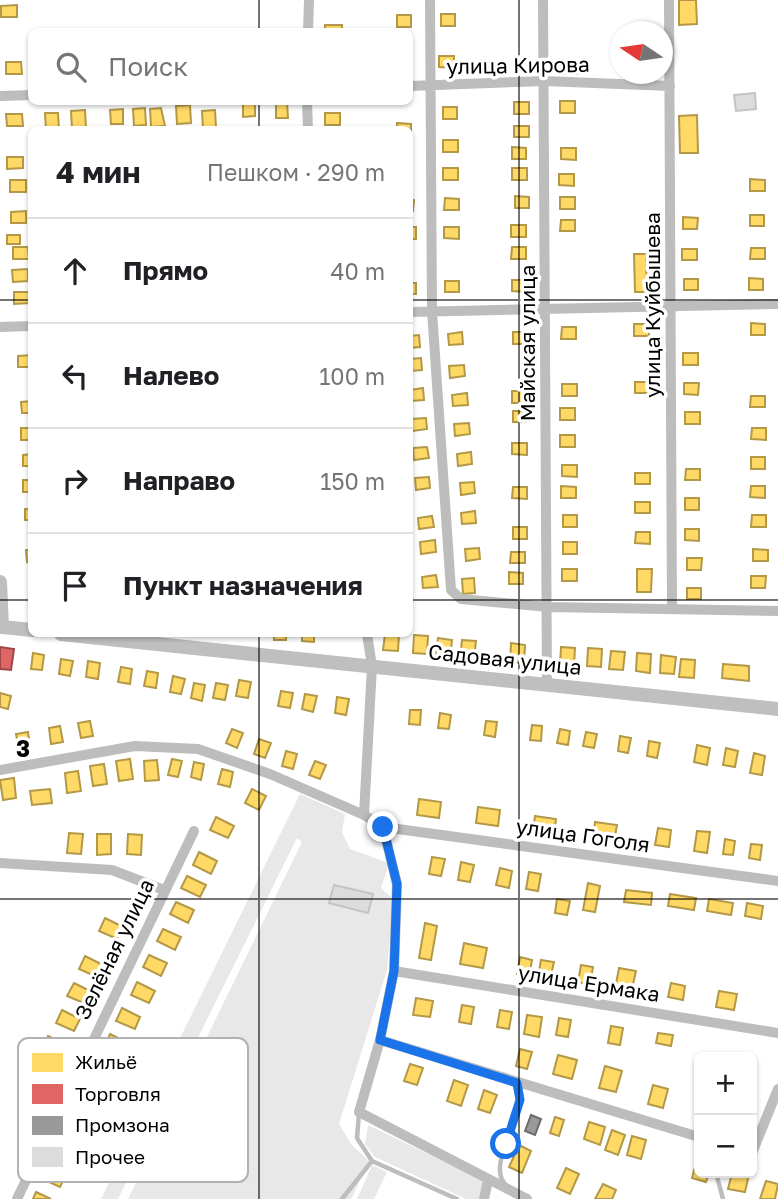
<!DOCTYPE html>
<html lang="ru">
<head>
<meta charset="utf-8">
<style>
  :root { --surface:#fff; --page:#f6f6f6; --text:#202124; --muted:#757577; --line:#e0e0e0 }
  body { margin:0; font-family:"Golos Text",sans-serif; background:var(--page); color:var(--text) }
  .controls { position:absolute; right:21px; bottom:21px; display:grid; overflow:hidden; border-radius:10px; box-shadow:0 2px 5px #0004 }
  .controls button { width:63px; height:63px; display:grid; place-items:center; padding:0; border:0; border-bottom:2px solid var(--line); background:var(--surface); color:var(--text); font:35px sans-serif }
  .compass { position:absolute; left:610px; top:21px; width:63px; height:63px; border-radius:50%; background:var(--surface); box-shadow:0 2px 5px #0004; rotate:283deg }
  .stop { position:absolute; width:21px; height:21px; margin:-16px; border:5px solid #1a73e8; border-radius:50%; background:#fff }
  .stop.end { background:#1a73e8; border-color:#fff; box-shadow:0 2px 7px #0008 }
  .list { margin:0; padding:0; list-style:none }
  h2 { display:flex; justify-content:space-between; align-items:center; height:91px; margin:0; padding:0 28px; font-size:30px }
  h2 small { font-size:23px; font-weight:400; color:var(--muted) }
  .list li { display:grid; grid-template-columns:46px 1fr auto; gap:21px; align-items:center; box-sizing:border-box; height:105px; padding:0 28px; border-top:2px solid var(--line) }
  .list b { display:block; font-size:26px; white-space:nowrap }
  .list em { font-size:23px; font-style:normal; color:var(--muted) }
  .icon { flex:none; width:38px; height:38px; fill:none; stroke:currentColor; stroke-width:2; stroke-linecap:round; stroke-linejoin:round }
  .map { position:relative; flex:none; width:778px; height:1199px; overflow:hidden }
  .search { position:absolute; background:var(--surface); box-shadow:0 2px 5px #0004; left:28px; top:28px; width:385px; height:77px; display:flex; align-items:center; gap:18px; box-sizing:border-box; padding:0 24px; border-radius:10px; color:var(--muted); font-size:26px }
  .panel { position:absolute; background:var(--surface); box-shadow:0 2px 5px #0004; left:28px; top:126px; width:385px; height:511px; border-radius:10px }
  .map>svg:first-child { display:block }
  .green { fill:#e8e8e8 }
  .homes { fill:#ffd966; stroke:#b29847; stroke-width:2 }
  .shops { fill:#e06666; stroke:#9d4747; stroke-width:2 }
  .industry { fill:#999; stroke:#6b6b6b; stroke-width:2 }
  .building { fill:#dcdcdc; stroke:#c4c4c4; stroke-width:2 }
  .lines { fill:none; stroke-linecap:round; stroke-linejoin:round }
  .lane { stroke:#bdbdbd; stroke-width:4.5 }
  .street { stroke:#bdbdbd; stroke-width:10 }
  .secondary { stroke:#bfbfbf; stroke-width:14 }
  .route { stroke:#1a73e8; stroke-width:9 }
  .grid { fill:none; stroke:#000; stroke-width:2; stroke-opacity:0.55 }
  .labels { text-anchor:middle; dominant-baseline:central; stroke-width:7; stroke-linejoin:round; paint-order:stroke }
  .street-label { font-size:21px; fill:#000; stroke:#fff }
  .key { fill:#fff; stroke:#b2b2b2; stroke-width:2 }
  .key-label { font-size:19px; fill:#000 }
  .grid-label { font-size:23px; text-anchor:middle; font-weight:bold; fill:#000; stroke:#fff; stroke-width:7; stroke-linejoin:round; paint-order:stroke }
</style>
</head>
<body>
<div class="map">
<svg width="778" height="1199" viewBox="0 0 778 1199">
  <rect width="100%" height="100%" fill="#fff"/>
  <path class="green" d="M 300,794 L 345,814 L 342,832 L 350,849 L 389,863 L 381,888 L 393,899 L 387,970 L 339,1124 L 352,1145 L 369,1161 L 365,1166 L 366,1168 L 351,1199 L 128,1199 L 302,842 L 297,838 L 118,1199 L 101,1199 Z
    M 368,1125 L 484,1181 L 480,1199 L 466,1199 L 375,1157 L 365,1144 Z
    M 372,1165 L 387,1172 L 374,1199 L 357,1199 Z"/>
  <path class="homes" d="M 679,0 L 696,0 L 697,24 L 679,25 Z
    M 17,5 L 17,17 L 1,17 L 1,6 Z
    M 441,14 L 455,14 L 455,26 L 441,26 Z
    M 397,15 L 411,15 L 411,27 L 397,27 Z
    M 325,25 L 342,25 L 342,32 L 325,32 Z
    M 439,56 L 454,56 L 454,68 L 439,67 Z
    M 6,62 L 21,62 L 22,74 L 6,74 Z
    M 562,62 L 577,63 L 577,74 L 562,74 Z
    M 560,101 L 575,101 L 575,113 L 560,113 Z
    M 255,102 L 255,116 L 243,117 L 243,103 Z
    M 276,102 L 287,102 L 288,118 L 276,118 Z
    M 514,102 L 529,102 L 529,114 L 514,114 Z
    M 190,105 L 191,123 L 177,124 L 176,106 Z
    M 443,107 L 457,107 L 457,119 L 443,119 Z
    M 145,108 L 146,125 L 134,126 L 133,109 Z
    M 161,108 L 165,126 L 151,127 L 150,109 Z
    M 123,109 L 123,124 L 111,124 L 110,110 Z
    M 85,110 L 86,128 L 72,129 L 71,111 Z
    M 215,110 L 216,128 L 203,129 L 202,111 Z
    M 45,113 L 58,113 L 59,130 L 46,130 Z
    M 325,113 L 340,113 L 340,125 L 325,125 Z
    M 6,114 L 22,114 L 23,126 L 7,126 Z
    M 697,115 L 698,153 L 680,153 L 679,116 Z
    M 397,123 L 411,124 L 411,135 L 410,130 L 397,130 Z
    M 514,126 L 529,126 L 529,137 L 514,137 Z
    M 443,140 L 458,140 L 458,152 L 443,152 Z
    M 512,147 L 526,148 L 526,159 L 512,159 Z
    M 561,148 L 576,148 L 576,160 L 561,159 Z
    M 7,157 L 23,157 L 23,168 L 7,169 Z
    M 443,168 L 458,168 L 458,180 L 443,180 Z
    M 512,168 L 527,168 L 527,180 L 512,180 Z
    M 559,174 L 574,174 L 574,186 L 559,185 Z
    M 750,179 L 765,180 L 765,191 L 750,191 Z
    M 10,180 L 26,180 L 26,192 L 10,192 Z
    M 515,196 L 529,197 L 529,208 L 515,208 Z
    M 560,197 L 575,197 L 575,209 L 560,209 Z
    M 445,198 L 459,199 L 459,210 L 444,210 Z
    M 410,199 L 414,200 L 413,211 L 410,211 Z
    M 26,211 L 26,223 L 11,223 L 11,212 Z
    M 750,215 L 764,215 L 764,226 L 750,226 Z
    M 683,217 L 698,218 L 697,229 L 683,229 Z
    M 561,220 L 575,220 L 575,231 L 560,231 Z
    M 511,225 L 526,225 L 526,237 L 511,237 Z
    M 410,227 L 416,227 L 416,239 L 410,239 Z
    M 444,227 L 459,227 L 459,239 L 444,238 Z
    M 7,235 L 20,235 L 20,244 L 7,244 Z
    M 13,247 L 28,247 L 29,259 L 13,259 Z
    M 512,247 L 526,247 L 526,259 L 511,259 Z
    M 751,248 L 765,248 L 765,259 L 750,259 Z
    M 682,249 L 697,249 L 697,260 L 682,260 Z
    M 634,254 L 646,254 L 647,292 L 635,292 Z
    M 28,269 L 28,281 L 13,282 L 12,270 Z
    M 749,278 L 763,279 L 763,290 L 749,290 Z
    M 684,279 L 698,279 L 698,290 L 684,290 Z
    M 512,280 L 526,280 L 526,292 L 512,291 Z
    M 445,281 L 459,281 L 459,292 L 445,292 Z
    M 410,283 L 416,283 L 416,294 L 410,294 Z
    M 14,292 L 30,292 L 30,303 L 14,304 Z
    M 751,323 L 765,324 L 765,335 L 751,335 Z
    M 634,324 L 649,324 L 649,336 L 634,336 Z
    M 562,327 L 576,327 L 576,339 L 561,339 Z
    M 462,332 L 463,344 L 449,345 L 448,334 Z
    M 513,332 L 527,332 L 527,344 L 513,344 Z
    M 419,335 L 420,347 L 410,348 L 410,336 Z
    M 683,353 L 698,353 L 698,365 L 683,365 Z
    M 32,355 L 32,367 L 18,367 L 18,356 Z
    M 421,358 L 422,370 L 410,371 L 410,359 Z
    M 464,365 L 465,376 L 450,378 L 449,366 Z
    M 635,382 L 649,382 L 649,393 L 635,393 Z
    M 684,383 L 699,383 L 698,395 L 684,394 Z
    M 562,384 L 577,384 L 577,396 L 562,396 Z
    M 423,388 L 424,400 L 410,401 L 410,390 Z
    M 512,391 L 527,391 L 527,403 L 512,403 Z
    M 467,393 L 468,405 L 453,406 L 452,395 Z
    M 751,396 L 765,396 L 765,407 L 750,407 Z
    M 32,401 L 32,413 L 22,413 L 21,402 Z
    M 560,408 L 575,408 L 575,420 L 560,420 Z
    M 513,411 L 527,411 L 527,422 L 513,422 Z
    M 685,412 L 700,412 L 700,424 L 685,424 Z
    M 426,418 L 427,429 L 412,431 L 411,419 Z
    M 469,423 L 470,434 L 455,436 L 454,424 Z
    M 21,428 L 32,428 L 32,440 L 21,440 Z
    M 752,428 L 766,428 L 766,440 L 751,439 Z
    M 560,435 L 575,435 L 575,447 L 560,447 Z
    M 512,443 L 527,443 L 527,455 L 512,454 Z
    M 427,447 L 429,458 L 414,460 L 413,448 Z
    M 471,452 L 472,464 L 458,466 L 457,454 Z
    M 32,454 L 32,466 L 23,466 L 23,455 Z
    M 751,457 L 765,457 L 765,469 L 751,469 Z
    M 562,465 L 577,465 L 577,477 L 562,476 Z
    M 686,469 L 700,469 L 700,480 L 685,480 Z
    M 635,473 L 650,473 L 650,484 L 635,484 Z
    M 429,477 L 430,488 L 416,490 L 415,478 Z
    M 23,480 L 32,480 L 32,492 L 23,492 Z
    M 474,482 L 475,493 L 461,495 L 460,483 Z
    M 561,486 L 576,487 L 576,498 L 561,498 Z
    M 751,486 L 765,486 L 765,498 L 750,497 Z
    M 513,487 L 527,487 L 527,499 L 512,498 Z
    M 685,498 L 699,498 L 699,510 L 685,510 Z
    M 635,502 L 650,502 L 650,513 L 635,513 Z
    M 25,509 L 32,509 L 32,520 L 25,520 Z
    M 475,511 L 476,523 L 462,524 L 461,513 Z
    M 563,515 L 577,515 L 577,527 L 563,527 Z
    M 752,515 L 766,515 L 766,527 L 751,527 Z
    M 432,516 L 434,527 L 419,529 L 418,518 Z
    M 513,527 L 527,527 L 527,539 L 513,539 Z
    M 685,529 L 699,529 L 699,541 L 685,540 Z
    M 636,532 L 650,532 L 650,544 L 635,543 Z
    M 435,540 L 436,552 L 421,554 L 420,542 Z
    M 563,542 L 577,542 L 577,554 L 563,554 Z
    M 479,548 L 480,559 L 466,561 L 465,549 Z
    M 753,549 L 768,550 L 768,561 L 753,561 Z
    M 26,550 L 32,550 L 32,561 L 27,562 Z
    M 511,552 L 525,552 L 525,563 L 510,563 Z
    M 687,558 L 702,558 L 701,570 L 687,570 Z
    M 562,569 L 577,569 L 577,581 L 562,581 Z
    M 637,569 L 652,569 L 651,592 L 637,592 Z
    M 509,572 L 523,573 L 523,584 L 509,584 Z
    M 436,575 L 438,587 L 423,588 L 422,577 Z
    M 751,576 L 766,576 L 765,588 L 751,588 Z
    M 474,578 L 475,593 L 463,594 L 462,579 Z
    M 687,588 L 701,588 L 701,599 L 687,599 Z
    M 274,634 L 286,634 L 286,640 L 274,640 Z
    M 302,634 L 314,634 L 314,642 L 302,641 Z
    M 385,634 L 399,634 L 398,651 L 383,650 Z
    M 414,635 L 428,636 L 427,654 L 413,653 Z
    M 438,638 L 452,640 L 450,658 L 436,656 Z
    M 462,640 L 476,641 L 474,659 L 460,658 Z
    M 511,643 L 525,645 L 524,663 L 510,662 Z
    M 561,647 L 575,648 L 574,666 L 560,665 Z
    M 588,648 L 602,649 L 601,667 L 587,666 Z
    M 611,651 L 625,652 L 623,670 L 609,669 Z
    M 33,653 L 44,655 L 42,670 L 31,669 Z
    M 637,653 L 651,654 L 650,673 L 636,671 Z
    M 661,655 L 676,657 L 674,674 L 660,673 Z
    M 61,659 L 73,661 L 70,676 L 59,674 Z
    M 681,659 L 695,660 L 694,678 L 679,677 Z
    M 88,661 L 100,663 L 98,679 L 86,677 Z
    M 723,664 L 749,666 L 749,681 L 722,678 Z
    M 121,667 L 132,669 L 130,684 L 118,682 Z
    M 147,671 L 158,673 L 156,688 L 144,686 Z
    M 173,676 L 185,679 L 181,694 L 170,692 Z
    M 239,680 L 251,682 L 248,698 L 236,696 Z
    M 194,683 L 205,685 L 202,701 L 191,698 Z
    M 216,683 L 228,685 L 225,700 L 213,698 Z
    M 281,691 L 293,693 L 290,708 L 278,706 Z
    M 0,693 L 11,696 L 8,709 L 0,707 Z
    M 305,694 L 317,696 L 313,712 L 302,709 Z
    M 337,697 L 349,699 L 346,715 L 335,713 Z
    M 410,710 L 421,710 L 420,725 L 409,724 Z
    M 440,713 L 451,715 L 449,729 L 438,728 Z
    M 90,721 L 93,736 L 81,738 L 78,723 Z
    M 486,721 L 497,722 L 495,737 L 484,735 Z
    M 532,725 L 542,726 L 541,741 L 530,740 Z
    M 60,726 L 63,742 L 51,744 L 49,728 Z
    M 232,729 L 243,733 L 237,748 L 226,743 Z
    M 560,729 L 570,731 L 568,745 L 557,743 Z
    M 28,732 L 30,747 L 19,749 L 16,734 Z
    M 586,732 L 597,734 L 594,748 L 583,746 Z
    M 620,736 L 631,738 L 628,753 L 618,751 Z
    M 259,739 L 271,743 L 265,758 L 254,754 Z
    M 649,741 L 660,743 L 657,758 L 647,756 Z
    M 697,745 L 710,748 L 707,765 L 694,762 Z
    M 726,748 L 738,751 L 735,767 L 723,765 Z
    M 286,751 L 297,754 L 293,769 L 282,766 Z
    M 754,753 L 765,756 L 762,775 L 750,773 Z
    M 130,759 L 133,779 L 119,781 L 116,761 Z
    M 172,759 L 182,761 L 178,777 L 168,775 Z
    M 157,760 L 159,780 L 145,781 L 144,761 Z
    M 315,761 L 326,765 L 320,779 L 309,775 Z
    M 194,762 L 204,764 L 201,780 L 191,777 Z
    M 104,764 L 107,784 L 93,786 L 90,766 Z
    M 222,769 L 233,772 L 230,787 L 218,784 Z
    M 78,771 L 81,791 L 67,793 L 65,773 Z
    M 14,778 L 16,798 L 3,800 L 0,780 Z
    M 50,789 L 52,803 L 32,805 L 30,791 Z
    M 252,789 L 266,796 L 259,810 L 245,803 Z
    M 419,799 L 441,802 L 439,818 L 417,815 Z
    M 478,807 L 500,810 L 498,826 L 476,823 Z
    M 535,816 L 556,819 L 554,835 L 533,832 Z
    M 216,817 L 234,826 L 228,838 L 210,830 Z
    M 595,822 L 617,825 L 614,841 L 593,838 Z
    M 658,828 L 671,830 L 669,847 L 655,845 Z
    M 697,831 L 710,832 L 707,853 L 694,851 Z
    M 69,833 L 83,834 L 81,854 L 67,853 Z
    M 97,834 L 111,834 L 111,854 L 97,855 Z
    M 128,834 L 142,835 L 141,855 L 127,854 Z
    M 725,839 L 735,841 L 733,855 L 723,854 Z
    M 751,844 L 762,845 L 760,860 L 749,858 Z
    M 199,852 L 217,861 L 211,874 L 193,865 Z
    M 432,857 L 445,859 L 441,876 L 429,874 Z
    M 461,862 L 474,865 L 470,882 L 458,880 Z
    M 500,868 L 512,871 L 509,888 L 496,885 Z
    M 529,872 L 541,874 L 538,891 L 526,889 Z
    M 187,876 L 206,885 L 200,897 L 181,888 Z
    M 588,883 L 600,886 L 595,912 L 583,910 Z
    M 626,890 L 652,893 L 651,905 L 624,902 Z
    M 670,894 L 696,898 L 694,910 L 668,906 Z
    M 557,899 L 570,901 L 567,915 L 555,913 Z
    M 709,899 L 733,903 L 731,915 L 707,911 Z
    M 176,902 L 194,910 L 188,923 L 170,914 Z
    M 747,903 L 763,906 L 761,919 L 745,916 Z
    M 105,918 L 123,927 L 117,939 L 99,931 Z
    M 425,923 L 437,926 L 431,960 L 419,958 Z
    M 163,929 L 181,937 L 175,950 L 157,941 Z
    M 464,943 L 487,948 L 483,968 L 460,964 Z
    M 149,955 L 167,963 L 161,976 L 143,967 Z
    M 85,956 L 103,965 L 97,977 L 79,969 Z
    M 520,957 L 532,960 L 529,977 L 517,974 Z
    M 541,960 L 554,962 L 550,979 L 538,977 Z
    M 581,965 L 593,967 L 590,985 L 578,982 Z
    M 619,968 L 636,971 L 631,993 L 615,989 Z
    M 137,982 L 155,991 L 149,1003 L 131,995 Z
    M 74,983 L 92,992 L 86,1004 L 67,996 Z
    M 671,983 L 685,986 L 683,1000 L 668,997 Z
    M 719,991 L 737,994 L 734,1010 L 716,1007 Z
    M 416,998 L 433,1001 L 430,1017 L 413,1015 Z
    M 462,1005 L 474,1007 L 471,1024 L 459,1022 Z
    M 122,1008 L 140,1017 L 135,1029 L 116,1021 Z
    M 62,1010 L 80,1019 L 74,1031 L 56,1023 Z
    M 500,1010 L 512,1012 L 509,1029 L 497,1027 Z
    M 527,1015 L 542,1017 L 539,1037 L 524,1034 Z
    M 559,1018 L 571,1020 L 568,1037 L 556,1035 Z
    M 611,1026 L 623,1028 L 620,1045 L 608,1043 Z
    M 658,1033 L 673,1035 L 671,1046 L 656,1043 Z
    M 110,1034 L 128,1043 L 122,1055 L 104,1047 Z
    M 48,1036 L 67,1045 L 61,1057 L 42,1048 Z
    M 520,1049 L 532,1052 L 527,1069 L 516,1066 Z
    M 558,1055 L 577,1060 L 572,1079 L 553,1074 Z
    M 410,1064 L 423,1068 L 417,1085 L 404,1081 Z
    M 605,1066 L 622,1071 L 616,1092 L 599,1088 Z
    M 454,1080 L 468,1085 L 461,1106 L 447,1101 Z
    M 653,1085 L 668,1089 L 663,1108 L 648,1104 Z
    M 484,1090 L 497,1095 L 490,1113 L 478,1109 Z
    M 555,1117 L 564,1120 L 559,1136 L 550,1133 Z
    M 589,1122 L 605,1127 L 600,1145 L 584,1139 Z
    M 612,1130 L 625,1135 L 618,1155 L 605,1150 Z
    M 632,1136 L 646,1140 L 641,1159 L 627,1155 Z
    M 519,1145 L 531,1151 L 522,1173 L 509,1167 Z
    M 697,1159 L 699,1160 L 699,1173 L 709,1173 L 706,1182 L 692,1178 Z
    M 48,1166 L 66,1175 L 60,1187 L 42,1179 Z
    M 566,1168 L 579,1174 L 570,1194 L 557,1188 Z
    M 732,1173 L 749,1174 L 745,1192 L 728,1189 Z
    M 766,1181 L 778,1184 L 775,1199 L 760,1199 Z
    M 603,1184 L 616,1190 L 612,1199 L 595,1199 Z
    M 36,1192 L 51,1199 L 33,1199 Z"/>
  <path class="shops" d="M 0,647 L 14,649 L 11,670 L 0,669 Z"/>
  <path class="industry" d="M 531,1115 L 541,1119 L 535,1135 L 525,1131 Z"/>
  <path class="building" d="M 755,93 L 756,109 L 736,111 L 734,95 Z
    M 334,885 L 373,894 L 368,913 L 329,903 Z"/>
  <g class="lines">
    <path class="lane" d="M 359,1113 L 357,1138 L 372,1161 L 457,1199
      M 716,1173 L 723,1199
      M 505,1184 C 488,1165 519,1124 520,1100 C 520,1095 518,1088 517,1083
      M 342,1199 L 372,1161"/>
    <path class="street" d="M 430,0 L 432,311 L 451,590 L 461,599 L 548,607 L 778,611
      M 543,0 L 547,685
      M 669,0 L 672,609
      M 308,32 L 309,0
      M 410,86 L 544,81 L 670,86
      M 0,96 L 32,95
      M 307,102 L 308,130
      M 410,312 L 778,304
      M 0,327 L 32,326
      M 367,634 L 372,666 L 364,815 L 383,827 L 397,884 L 394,971 L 380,1040 L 359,1112 L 527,1199
      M 0,770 L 135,746 L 198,749 L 270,774 L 364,815
      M 383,827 L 778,881
      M 0,863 L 112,870 L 164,890
      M 394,971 L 778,1033
      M 380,1040 L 699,1137
      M 752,1153 L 778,1089
      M 17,1199 L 194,831
      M 484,1199 L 488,1180"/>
    <path class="secondary" d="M 0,582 L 2,627 L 32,630
      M 61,634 L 778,709"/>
  </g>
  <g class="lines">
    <path class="route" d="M 383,827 L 397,884 L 394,971 L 380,1040 L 517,1083 L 520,1100 L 506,1144"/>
  </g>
  <path class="grid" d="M 259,0 L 259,32M 519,0 L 519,1199M 259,102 L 259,130M 0,300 L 32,300M 410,300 L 778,300M 0,600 L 32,600M 410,600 L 778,600M 259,634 L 259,1199M 0,899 L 778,899"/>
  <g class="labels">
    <g class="street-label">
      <text transform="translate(518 65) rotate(-1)">улица Кирова</text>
      <text transform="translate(652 305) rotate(-90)">улица Куйбышева</text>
      <text transform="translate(527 343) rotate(-90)">Майская улица</text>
      <text transform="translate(505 659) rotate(6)">Садовая улица</text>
      <text transform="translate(583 835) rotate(8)">улица Гоголя</text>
      <text transform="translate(114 949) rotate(-64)">Зелёная улица</text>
      <text transform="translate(589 983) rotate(9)">улица Ермака</text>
    </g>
  </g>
  <rect x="18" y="1038" width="230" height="144" rx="10" class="key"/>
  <rect x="32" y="1053" width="31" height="19" fill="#ffd966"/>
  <rect x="32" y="1084" width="31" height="20" fill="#e06666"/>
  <rect x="32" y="1116" width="31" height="19" fill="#999"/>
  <rect x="32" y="1147" width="31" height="20" fill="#dcdcdc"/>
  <g class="key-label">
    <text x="75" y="1069">Жильё</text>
    <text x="75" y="1101">Торговля</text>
    <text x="75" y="1132">Промзона</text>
    <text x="75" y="1164">Прочее</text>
  </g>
  <g class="grid-label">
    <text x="23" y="757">3</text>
  </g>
</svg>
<div class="controls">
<button>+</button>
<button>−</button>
</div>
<svg class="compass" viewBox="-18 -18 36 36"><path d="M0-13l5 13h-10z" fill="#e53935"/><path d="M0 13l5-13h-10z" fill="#757577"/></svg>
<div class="stop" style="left:506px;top:1144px"></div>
<div class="stop end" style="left:383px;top:827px"></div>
<div class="search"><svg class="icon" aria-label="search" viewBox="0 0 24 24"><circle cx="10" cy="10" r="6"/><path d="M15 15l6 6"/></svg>Поиск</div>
<section class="panel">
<h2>4 мин<small>Пешком · 290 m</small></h2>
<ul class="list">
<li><svg class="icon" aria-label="ahead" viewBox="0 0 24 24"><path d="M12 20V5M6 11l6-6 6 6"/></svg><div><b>Прямо</b></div><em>40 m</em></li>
<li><svg class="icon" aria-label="left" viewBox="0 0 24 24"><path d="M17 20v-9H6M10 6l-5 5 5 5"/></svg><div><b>Налево</b></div><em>100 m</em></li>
<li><svg class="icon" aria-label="right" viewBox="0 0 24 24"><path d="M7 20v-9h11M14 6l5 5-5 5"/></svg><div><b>Направо</b></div><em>150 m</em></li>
<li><svg class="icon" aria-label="arrive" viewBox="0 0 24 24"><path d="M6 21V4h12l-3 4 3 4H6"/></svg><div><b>Пункт назначения</b></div></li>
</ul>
</section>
</div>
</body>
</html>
